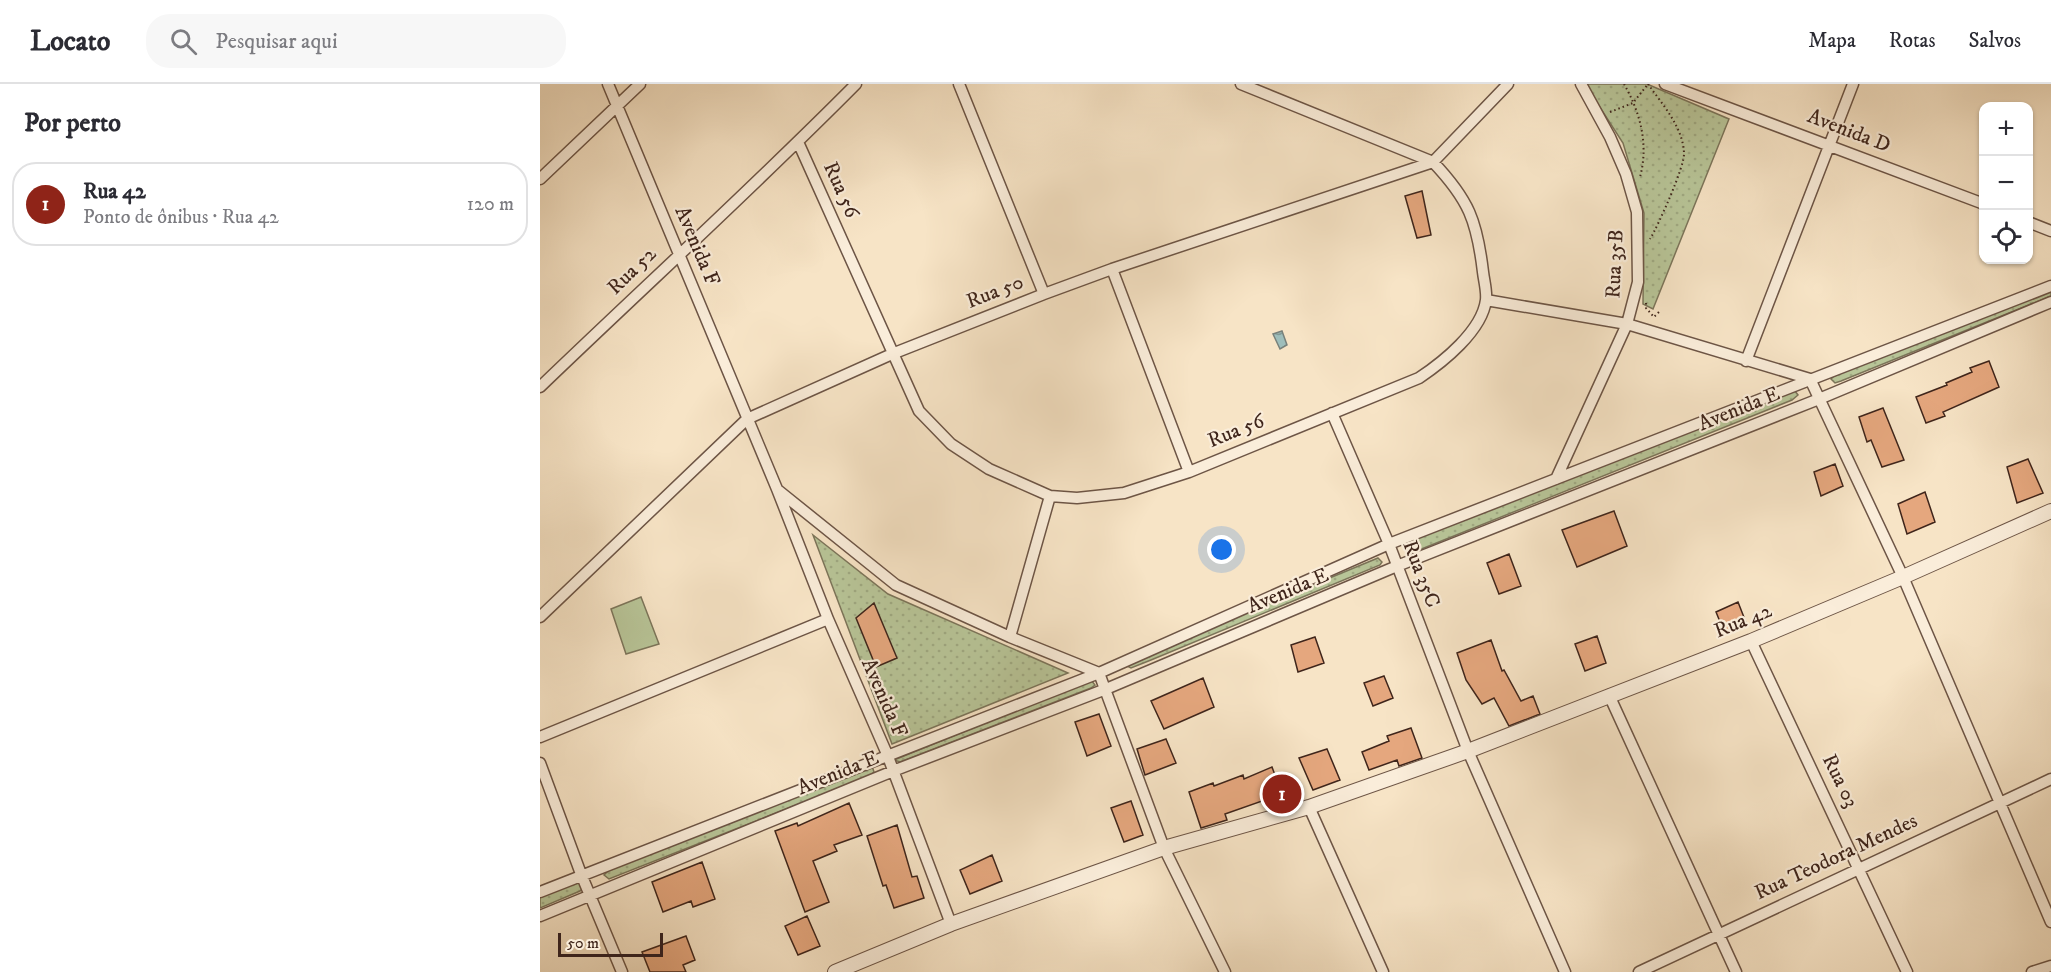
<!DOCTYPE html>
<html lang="pt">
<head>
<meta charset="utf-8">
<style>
  :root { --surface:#fff; --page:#f7f7f7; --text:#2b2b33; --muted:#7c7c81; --line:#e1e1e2; --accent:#8f2418 }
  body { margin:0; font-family:"IM FELL DW Pica",serif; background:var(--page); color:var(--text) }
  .controls { position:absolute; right:18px; top:18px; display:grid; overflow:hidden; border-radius:12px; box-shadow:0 2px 4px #0004 }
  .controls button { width:54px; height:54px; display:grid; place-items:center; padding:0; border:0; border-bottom:2px solid var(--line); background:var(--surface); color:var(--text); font:30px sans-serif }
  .scale { position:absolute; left:18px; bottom:15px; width:105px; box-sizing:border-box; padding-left:6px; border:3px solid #3f251b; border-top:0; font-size:16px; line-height:21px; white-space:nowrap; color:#3f251b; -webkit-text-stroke:4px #faedda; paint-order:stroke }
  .you { position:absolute; left:682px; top:466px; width:21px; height:21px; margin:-15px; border:4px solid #fff; border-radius:50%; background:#1a73e8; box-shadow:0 0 0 9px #1a73e833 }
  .badge { display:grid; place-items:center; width:39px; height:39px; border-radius:50%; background:var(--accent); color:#fff; font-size:20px; font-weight:700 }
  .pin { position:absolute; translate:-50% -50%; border:3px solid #fff; box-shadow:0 2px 6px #0006 }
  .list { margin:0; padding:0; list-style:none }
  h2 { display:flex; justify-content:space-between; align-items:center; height:78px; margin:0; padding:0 24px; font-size:26px }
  h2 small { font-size:20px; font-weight:400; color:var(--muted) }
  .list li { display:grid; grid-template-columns:39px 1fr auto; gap:18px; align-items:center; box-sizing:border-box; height:84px; margin:0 12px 12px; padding:0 12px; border:2px solid var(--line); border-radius:24px }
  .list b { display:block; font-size:22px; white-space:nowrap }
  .list p { margin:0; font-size:20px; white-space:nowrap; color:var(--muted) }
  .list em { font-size:20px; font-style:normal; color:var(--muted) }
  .icon { flex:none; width:33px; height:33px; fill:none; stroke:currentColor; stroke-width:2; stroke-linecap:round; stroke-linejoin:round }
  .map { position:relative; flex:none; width:1511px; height:888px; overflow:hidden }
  header { display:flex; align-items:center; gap:36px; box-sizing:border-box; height:84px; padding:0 30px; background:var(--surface); border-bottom:2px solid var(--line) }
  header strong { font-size:28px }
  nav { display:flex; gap:33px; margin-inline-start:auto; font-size:21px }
  .search { width:420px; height:54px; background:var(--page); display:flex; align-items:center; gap:15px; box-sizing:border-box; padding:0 21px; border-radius:24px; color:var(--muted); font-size:22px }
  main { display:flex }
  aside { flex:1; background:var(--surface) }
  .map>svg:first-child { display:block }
  .park { fill:url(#park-dots); stroke:#7c755a; stroke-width:1.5 }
  .pitch { fill:#b8c598; stroke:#7c755a; stroke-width:1.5 }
  .water { fill:url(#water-waves); stroke:#78817b; stroke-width:1.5 }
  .building { fill:#e5a77e; stroke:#3f251b; stroke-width:1.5 }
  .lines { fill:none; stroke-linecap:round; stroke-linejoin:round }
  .minor-casing { stroke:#6d5546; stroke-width:13 }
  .tertiary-casing { stroke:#6d5546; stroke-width:16 }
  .path { stroke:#3f251b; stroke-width:2; stroke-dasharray:1.5 3; stroke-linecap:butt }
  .minor { stroke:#faedda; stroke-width:10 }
  .tertiary { stroke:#faedda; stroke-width:14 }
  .labels { text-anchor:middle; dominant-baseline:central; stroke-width:4.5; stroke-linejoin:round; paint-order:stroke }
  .street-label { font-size:21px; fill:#3f251b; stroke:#faedda }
</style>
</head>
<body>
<header>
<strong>Locato</strong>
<div class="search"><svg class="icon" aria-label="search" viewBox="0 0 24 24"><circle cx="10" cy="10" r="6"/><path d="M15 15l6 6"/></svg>Pesquisar aqui</div>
<nav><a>Mapa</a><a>Rotas</a><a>Salvos</a></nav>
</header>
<main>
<aside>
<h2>Por perto<small></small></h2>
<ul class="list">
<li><span class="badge">1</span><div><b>Rua 42</b><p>Ponto de ônibus · Rua 42</p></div><em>120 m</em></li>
</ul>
</aside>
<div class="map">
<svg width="1511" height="888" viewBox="0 0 1511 888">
  <defs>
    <pattern id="park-dots" width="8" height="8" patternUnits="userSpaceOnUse" patternTransform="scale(1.5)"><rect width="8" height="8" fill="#b8c598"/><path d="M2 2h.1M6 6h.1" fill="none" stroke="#9fa982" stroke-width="1.8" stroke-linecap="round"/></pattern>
    <pattern id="water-waves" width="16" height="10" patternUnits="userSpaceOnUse" patternTransform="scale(1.5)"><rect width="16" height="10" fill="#9ebebb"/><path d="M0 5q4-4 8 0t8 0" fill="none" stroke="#829a97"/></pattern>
  </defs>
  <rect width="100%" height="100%" fill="#f7e4c6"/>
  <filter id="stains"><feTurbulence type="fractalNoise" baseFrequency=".00333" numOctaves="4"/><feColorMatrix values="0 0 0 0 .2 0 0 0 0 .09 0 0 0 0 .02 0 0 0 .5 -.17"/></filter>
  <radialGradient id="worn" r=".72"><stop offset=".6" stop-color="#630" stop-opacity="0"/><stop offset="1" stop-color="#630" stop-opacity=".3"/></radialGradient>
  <path class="park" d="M 1045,0 L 1107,0 L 1189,35 L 1113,225 L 1103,220 L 1104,129 L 1083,59 Z
    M 1511,205 L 1511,212 L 1301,297 L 1295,299 L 1291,295 L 1294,292 Z
    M 1255,307 L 1258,311 L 1252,316 L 874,468 L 868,469 L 864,460 L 891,447 Z
    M 273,451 L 348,510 L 528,589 L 352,660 Z
    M 838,474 L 842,478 L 840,481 L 611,576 L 591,584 L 587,582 L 591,576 Z
    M 551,596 L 555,601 L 551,604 L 360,678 L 354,676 Z
    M 332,682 L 334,688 L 330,692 L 69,795 L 64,791 L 71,784 Z
    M 40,796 L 43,804 L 40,807 L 0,824 L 0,811 Z"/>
  <path class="pitch" d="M 101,513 L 119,560 L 86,570 L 71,525 Z"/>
  <path class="water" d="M 742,247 L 747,261 L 740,265 L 733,250 Z"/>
  <path class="building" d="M 882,107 L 891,151 L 877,154 L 865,112 Z
    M 1449,277 L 1459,303 L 1403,328 L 1405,332 L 1386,339 L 1376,313 L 1407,301 L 1406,299 L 1432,288 L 1430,284 Z
    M 1343,324 L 1364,376 L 1342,383 L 1331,356 L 1327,358 L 1319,333 Z
    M 1488,375 L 1503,409 L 1477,419 L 1467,383 Z
    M 1295,380 L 1303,402 L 1281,412 L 1274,388 Z
    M 1385,408 L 1395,438 L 1367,450 L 1358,420 Z
    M 1074,427 L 1087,462 L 1037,483 L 1022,446 Z
    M 969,470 L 981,502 L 959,510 L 947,479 Z
    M 1198,518 L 1207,541 L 1185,550 L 1176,528 Z
    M 334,519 L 357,574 L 336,583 L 316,534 Z
    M 1057,552 L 1066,579 L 1045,587 L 1035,560 Z
    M 775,553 L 784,579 L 758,588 L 751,561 Z
    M 951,556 L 962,587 L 964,586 L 981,617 L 993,612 L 1000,630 L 969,642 L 954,614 L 942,620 L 926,596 L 917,569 Z
    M 844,592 L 853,614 L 833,622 L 824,599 Z
    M 663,594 L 674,623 L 624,645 L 611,617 Z
    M 559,630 L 571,662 L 547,672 L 535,638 Z
    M 871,644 L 882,674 L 859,682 L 857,676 L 829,686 L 822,668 L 849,657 L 847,652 Z
    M 626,655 L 636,679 L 605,691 L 597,665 Z
    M 787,665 L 800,696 L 773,706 L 759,674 Z
    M 732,683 L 742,710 L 685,730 L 687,736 L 661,744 L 649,708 L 673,699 L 674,702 L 703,691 L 704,695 Z
    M 591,717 L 603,751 L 584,758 L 571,724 Z
    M 309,719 L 322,751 L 294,761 L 297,767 L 273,777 L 289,818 L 265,828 L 235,747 L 257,739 L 258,742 Z
    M 357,741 L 372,793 L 377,792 L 384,814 L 354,824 L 346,801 L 343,802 L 327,752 Z
    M 452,771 L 462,797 L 430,810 L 420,786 Z
    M 162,778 L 175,815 L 153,823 L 151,817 L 123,828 L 112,798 Z
    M 267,832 L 280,862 L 258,871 L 245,842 Z
    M 146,852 L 155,876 L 143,881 L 146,888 L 110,888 L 102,868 Z"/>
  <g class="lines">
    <defs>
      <path id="minor" d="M 68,0 L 237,405 L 288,535 L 347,670 L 411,840
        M 419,0 L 504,210
        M 1125,0 L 1444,120
        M 258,58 L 379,327 L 411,360 L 449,385 L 510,412 L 537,414 L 584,409 L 649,388 L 879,294 C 903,278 942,247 946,216 C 947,207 944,197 943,188 C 937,137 929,116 893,78 L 701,0
        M 0,95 L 100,0
        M 1488,138 L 1511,147
        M 572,185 L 649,388
        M 946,216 L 1087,240 L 1270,295 L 1363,493 L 1511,838
        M 1206,277 L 1313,0
        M 0,303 C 105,202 213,104 316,0
        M 792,329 L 849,460 L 928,667 L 1025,888
        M 1016,395 L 1087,240 L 1098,198 L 1097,128 L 1086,90 L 1070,53 L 1041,0
        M 239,407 L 356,501 L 470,553 L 559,589 L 624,764 L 685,888
        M 0,533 L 207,335 L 352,270 L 504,210 L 572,185 L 893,78 L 968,0
        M 470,553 L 510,412
        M 1211,557 L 1367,888
        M 1069,611 L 1196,888
        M 0,653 L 288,535
        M 0,679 L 41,790 L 82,888
        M 769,723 L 843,888
        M 0,808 L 559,589 L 849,460 L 1511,202
        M 0,832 L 353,687 L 566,605 L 857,482 L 1279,315 L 1511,218
        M 1099,888 L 1511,695
        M 1492,888 L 1511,882"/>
      <path id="tertiary" d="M 295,888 L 411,840 L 624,764 L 769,723 L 928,667 L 1211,557 L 1363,493 L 1511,427"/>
    </defs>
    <use href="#minor" class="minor-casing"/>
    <use href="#tertiary" class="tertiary-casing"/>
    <path class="path" d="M 1084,0 C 1100,28 1109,60 1100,93
      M 1108,0 C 1122,20 1143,43 1144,69 C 1145,82 1118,142 1110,155
      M 1070,28 L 1093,19 L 1108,0
      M 1106,219 L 1106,224 L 1114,233 L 1121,226"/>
    <use href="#minor" class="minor"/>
    <use href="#tertiary" class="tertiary"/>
  </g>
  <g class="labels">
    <g class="street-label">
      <text transform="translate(1309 47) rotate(21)">Avenida D</text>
      <text transform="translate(301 106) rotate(66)">Rua 56</text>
      <text transform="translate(157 162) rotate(67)">Avenida F</text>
      <text transform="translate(1075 180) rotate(-87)">Rua 35B</text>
      <text transform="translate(92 187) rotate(-44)">Rua 52</text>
      <text transform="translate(455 208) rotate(-21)">Rua 50</text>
      <text transform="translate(1199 325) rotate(-22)">Avenida E</text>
      <text transform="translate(696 347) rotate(-22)">Rua 56</text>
      <text transform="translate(881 490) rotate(69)">Rua 35C</text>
      <text transform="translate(748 507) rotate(-23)">Avenida E</text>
      <text transform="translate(1203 537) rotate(-22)">Rua 42</text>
      <text transform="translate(344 614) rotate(66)">Avenida F</text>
      <text transform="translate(298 689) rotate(-22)">Avenida E</text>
      <text transform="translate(1300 697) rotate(64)">Rua 03</text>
      <text transform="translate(1296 773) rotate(-25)">Rua Teodora Mendes</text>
    </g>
  </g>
  <rect width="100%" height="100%" filter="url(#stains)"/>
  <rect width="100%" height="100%" fill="url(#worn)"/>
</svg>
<div class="controls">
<button>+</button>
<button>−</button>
<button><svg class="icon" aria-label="locate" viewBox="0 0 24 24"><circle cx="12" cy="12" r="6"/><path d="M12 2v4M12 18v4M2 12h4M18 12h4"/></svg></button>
</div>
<div class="scale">50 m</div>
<div class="you"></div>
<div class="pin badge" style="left:742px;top:710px">1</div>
</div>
</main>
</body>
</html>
